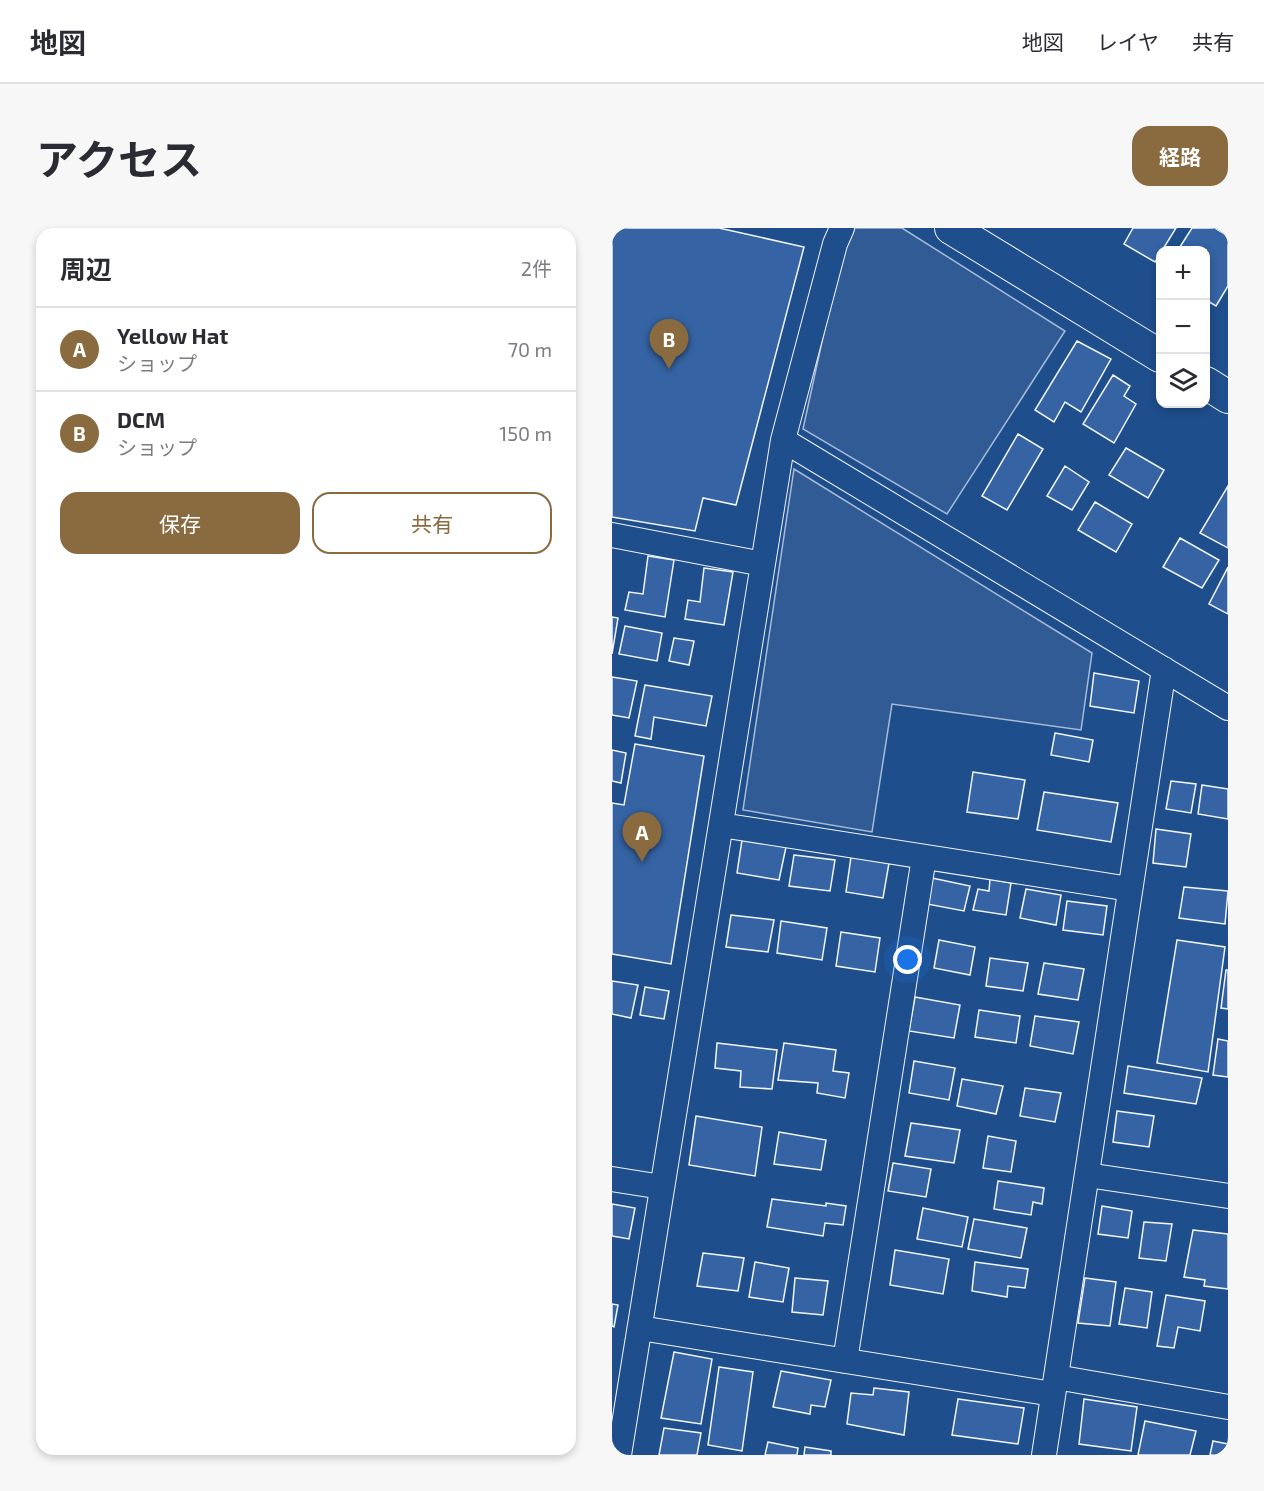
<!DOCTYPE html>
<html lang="ja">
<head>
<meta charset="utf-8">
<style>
  :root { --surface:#fff; --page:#f7f7f7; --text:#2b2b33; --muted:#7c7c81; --line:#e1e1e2; --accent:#8a6a3f }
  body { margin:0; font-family:"Exo 2","Noto Sans JP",sans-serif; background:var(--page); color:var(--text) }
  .controls { position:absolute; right:18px; top:18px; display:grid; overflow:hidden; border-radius:12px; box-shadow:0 3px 9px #0003 }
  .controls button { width:54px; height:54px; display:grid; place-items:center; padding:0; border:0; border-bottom:2px solid var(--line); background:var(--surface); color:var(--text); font:30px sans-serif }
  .you { position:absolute; left:296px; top:732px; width:21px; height:21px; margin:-15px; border:4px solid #fff; border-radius:50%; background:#1a73e8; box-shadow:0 0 0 9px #1a73e833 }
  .badge { display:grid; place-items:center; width:39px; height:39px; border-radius:50%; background:var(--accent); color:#fff; font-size:20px; font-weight:700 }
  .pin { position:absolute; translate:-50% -50px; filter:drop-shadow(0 2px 3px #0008) }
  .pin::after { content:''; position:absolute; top:32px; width:21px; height:18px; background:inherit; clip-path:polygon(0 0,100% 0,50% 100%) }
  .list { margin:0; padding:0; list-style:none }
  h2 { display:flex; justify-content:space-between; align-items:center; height:78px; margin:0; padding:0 24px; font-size:26px }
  h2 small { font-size:20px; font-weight:400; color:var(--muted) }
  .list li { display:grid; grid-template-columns:39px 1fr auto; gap:18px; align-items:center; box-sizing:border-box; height:84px; padding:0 24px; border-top:2px solid var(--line) }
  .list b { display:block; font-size:22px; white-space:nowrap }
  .list p { margin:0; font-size:20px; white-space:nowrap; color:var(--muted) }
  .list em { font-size:20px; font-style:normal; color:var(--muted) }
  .actions { display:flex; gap:12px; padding:18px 24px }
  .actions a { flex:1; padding:14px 0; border:2px solid var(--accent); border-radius:18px; text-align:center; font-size:21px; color:var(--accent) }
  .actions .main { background:var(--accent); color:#fff }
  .icon { flex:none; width:33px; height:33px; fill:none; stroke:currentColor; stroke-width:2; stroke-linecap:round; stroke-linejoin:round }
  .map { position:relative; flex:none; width:616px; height:1227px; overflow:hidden; border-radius:18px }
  header { display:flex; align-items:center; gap:36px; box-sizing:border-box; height:84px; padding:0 30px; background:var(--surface); border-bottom:2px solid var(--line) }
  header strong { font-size:28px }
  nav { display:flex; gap:33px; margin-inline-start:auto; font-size:21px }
  .intro { display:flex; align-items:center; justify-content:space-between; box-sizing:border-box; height:144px; padding:0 36px }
  h1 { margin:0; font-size:42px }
  .button { padding:15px 27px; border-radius:18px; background:var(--accent); color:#fff; font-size:21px; font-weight:700 }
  main { display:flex; gap:36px; padding:0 36px }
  aside { flex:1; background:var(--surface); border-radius:18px; box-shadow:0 3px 9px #0003 }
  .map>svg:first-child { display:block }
  .parking { fill:#305b95; stroke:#a8bbd7; stroke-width:1.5 }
  .building { fill:#3563a3; stroke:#f2f6ff; stroke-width:1.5 }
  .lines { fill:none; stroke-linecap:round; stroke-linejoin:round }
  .minor-casing { stroke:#f2f6ff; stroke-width:26 }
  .tertiary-casing { stroke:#f2f6ff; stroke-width:34 }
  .minor { stroke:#1f4e8c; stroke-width:24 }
  .tertiary { stroke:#1f4e8c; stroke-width:32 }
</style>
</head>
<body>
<header>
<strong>地図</strong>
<nav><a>地図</a><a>レイヤ</a><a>共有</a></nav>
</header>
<div class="intro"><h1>アクセス</h1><a class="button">経路</a></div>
<main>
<aside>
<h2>周辺<small>2件</small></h2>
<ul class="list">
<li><span class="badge">A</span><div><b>Yellow Hat</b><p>ショップ</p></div><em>70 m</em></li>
<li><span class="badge">B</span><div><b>DCM</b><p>ショップ</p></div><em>150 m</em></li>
</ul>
<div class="actions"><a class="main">保存</a><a>共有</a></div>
</aside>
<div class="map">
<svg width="616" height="1227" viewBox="0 0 616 1227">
  <rect width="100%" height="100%" fill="#1f4e8c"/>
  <path class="parking" d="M 243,0 L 290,0 L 453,103 L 335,286 L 191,201 L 213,100 L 236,13 Z
    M 182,241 L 480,425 L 469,502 L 280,476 L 260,604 L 131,582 Z"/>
  <path class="building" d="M 0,0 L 107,0 L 192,19 L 124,277 L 91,270 L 83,303 L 0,289 Z
    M 521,0 L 564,0 L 543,34 L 512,16 Z
    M 580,0 L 603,0 L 616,8 L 616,58 L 604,78 L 594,72 L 594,22 L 566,22 Z
    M 465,113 L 499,131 L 469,184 L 453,174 L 442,194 L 423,182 Z
    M 501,147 L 518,158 L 512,168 L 524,176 L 502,215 L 471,196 Z
    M 406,206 L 431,221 L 395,282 L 370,268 Z
    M 514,220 L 552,242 L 536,270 L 497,247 Z
    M 453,238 L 477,254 L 460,282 L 435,268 Z
    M 616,258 L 616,320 L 588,305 Z
    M 483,274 L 520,296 L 504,324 L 466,302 Z
    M 568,310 L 607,332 L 590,360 L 551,339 Z
    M 36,328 L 62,332 L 53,389 L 13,382 L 17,364 L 31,366 Z
    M 616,339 L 616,386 L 597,376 Z
    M 92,340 L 121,344 L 112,397 L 73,391 L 76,372 L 88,374 Z
    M 0,389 L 6,390 L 0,426 Z
    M 13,398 L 50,405 L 45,433 L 7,426 Z
    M 62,410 L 82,413 L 77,437 L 57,433 Z
    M 482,445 L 527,453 L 522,485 L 478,478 Z
    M 0,449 L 25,453 L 17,490 L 0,487 Z
    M 33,457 L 100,468 L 94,498 L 42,489 L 39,511 L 23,508 Z
    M 443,505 L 481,512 L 477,534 L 439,527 Z
    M 23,516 L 92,528 L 59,736 L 0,726 L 0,575 L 12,577 Z
    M 0,522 L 14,525 L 9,555 L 0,553 Z
    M 361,544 L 413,552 L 406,591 L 355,584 Z
    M 559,553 L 584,556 L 579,585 L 554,581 Z
    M 590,557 L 616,561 L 616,591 L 586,586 Z
    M 432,564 L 506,575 L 499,614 L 425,602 Z
    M 544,601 L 579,606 L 574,639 L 541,635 Z
    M 130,612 L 174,619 L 167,652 L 125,645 Z
    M 182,627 L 223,632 L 218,663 L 177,658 Z
    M 239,629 L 277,635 L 271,670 L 234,664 Z
    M 320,650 L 358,658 L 352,683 L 315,676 Z
    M 378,651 L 399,655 L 394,687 L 361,682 L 366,661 L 377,663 Z
    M 572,659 L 616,663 L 613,696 L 567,690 Z
    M 414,661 L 449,667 L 444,697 L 408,690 Z
    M 455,673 L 495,678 L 491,707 L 451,702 Z
    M 119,687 L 162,692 L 156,724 L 114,719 Z
    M 169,693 L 215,700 L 210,732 L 165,725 Z
    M 229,704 L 268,710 L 263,744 L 224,738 Z
    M 327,712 L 363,719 L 358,747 L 322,740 Z
    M 565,712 L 613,719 L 596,844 L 545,835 Z
    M 378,730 L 416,735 L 411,763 L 374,758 Z
    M 432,735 L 472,741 L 466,772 L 426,766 Z
    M 614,742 L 616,742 L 616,781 L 609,780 Z
    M 0,753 L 26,757 L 19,790 L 0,786 Z
    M 33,759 L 57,763 L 52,791 L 28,787 Z
    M 303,769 L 348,777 L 342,810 L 297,803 Z
    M 367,782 L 408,788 L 404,815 L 363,809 Z
    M 423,788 L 467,794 L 461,826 L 418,818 Z
    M 606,811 L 616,813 L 616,849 L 601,847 Z
    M 105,815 L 165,822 L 160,861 L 128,859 L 129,843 L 103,840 Z
    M 172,815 L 224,822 L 221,843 L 237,845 L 233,870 L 205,865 L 206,855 L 166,852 Z
    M 302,833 L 343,840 L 337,872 L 297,865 Z
    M 516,838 L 590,850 L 584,876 L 512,865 Z
    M 350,851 L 391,858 L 384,886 L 345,878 Z
    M 413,860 L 449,865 L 443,894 L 408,888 Z
    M 505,883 L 542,888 L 537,919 L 501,914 Z
    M 84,888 L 150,899 L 143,948 L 77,937 Z
    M 299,895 L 348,902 L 342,935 L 293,928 Z
    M 167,904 L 214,912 L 209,942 L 162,936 Z
    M 376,908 L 404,913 L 399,944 L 371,940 Z
    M 281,935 L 319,941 L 314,969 L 276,963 Z
    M 386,953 L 432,960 L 430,976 L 421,974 L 419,987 L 382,981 Z
    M 160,971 L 214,978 L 214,975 L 234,978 L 231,997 L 213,995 L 211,1008 L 155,999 Z
    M 0,976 L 23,980 L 17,1011 L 0,1008 Z
    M 490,978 L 520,983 L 516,1010 L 486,1006 Z
    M 311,980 L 356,989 L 350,1019 L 305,1011 Z
    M 362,991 L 415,1000 L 409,1030 L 356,1021 Z
    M 532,994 L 560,996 L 554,1033 L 527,1030 Z
    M 581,1002 L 616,1006 L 616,1061 L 592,1058 L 593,1052 L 572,1049 Z
    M 283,1022 L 337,1031 L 331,1066 L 278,1057 Z
    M 91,1025 L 132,1030 L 126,1063 L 85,1058 Z
    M 143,1034 L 177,1040 L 171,1074 L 137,1069 Z
    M 363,1034 L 416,1041 L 413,1060 L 396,1058 L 395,1069 L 360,1063 Z
    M 183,1050 L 216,1053 L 211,1087 L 180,1084 Z
    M 473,1050 L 504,1054 L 498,1098 L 466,1095 Z
    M 513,1060 L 540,1064 L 535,1100 L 507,1096 Z
    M 554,1067 L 593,1073 L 588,1103 L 566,1099 L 562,1120 L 545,1118 Z
    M 0,1076 L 6,1077 L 2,1099 L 0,1098 Z
    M 62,1124 L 100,1131 L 89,1196 L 49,1190 Z
    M 107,1139 L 141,1144 L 130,1223 L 96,1217 Z
    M 169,1143 L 219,1152 L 213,1179 L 199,1177 L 198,1186 L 161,1179 Z
    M 262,1160 L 297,1164 L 292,1207 L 235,1196 L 239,1165 L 261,1167 Z
    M 346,1171 L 412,1180 L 406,1216 L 340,1207 Z
    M 472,1171 L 525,1179 L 519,1223 L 467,1216 Z
    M 533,1193 L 584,1203 L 578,1227 L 526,1227 Z
    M 52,1200 L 89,1205 L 85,1227 L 47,1227 Z
    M 601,1213 L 616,1216 L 616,1227 L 598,1227 Z
    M 156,1214 L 186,1220 L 185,1227 L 153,1227 Z
    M 193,1219 L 219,1223 L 219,1227 L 192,1227 Z"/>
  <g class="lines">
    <defs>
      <path id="minor" d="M 171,212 L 616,480
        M 0,307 L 151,336
        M 109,597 L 518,661
        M 475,947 L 616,968
        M 0,951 L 50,959
        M 28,1100 L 441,1166
        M 233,1133 L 312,629
        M 444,1149 L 616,1179
        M 7,1227 L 171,212 L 223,16 L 230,0
        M 432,1227 L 552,441"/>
      <path id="tertiary" d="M 339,0 L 548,128
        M 594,155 L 616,169"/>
    </defs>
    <use href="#minor" class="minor-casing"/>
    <use href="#tertiary" class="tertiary-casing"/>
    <use href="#minor" class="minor"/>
    <use href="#tertiary" class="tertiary"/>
  </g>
</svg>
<div class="controls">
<button>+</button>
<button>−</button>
<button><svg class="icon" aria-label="layers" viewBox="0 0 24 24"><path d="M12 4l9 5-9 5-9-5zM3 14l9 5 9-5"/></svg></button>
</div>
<div class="you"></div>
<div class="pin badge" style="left:30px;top:634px">A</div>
<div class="pin badge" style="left:57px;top:141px">B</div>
</div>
</main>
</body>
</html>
